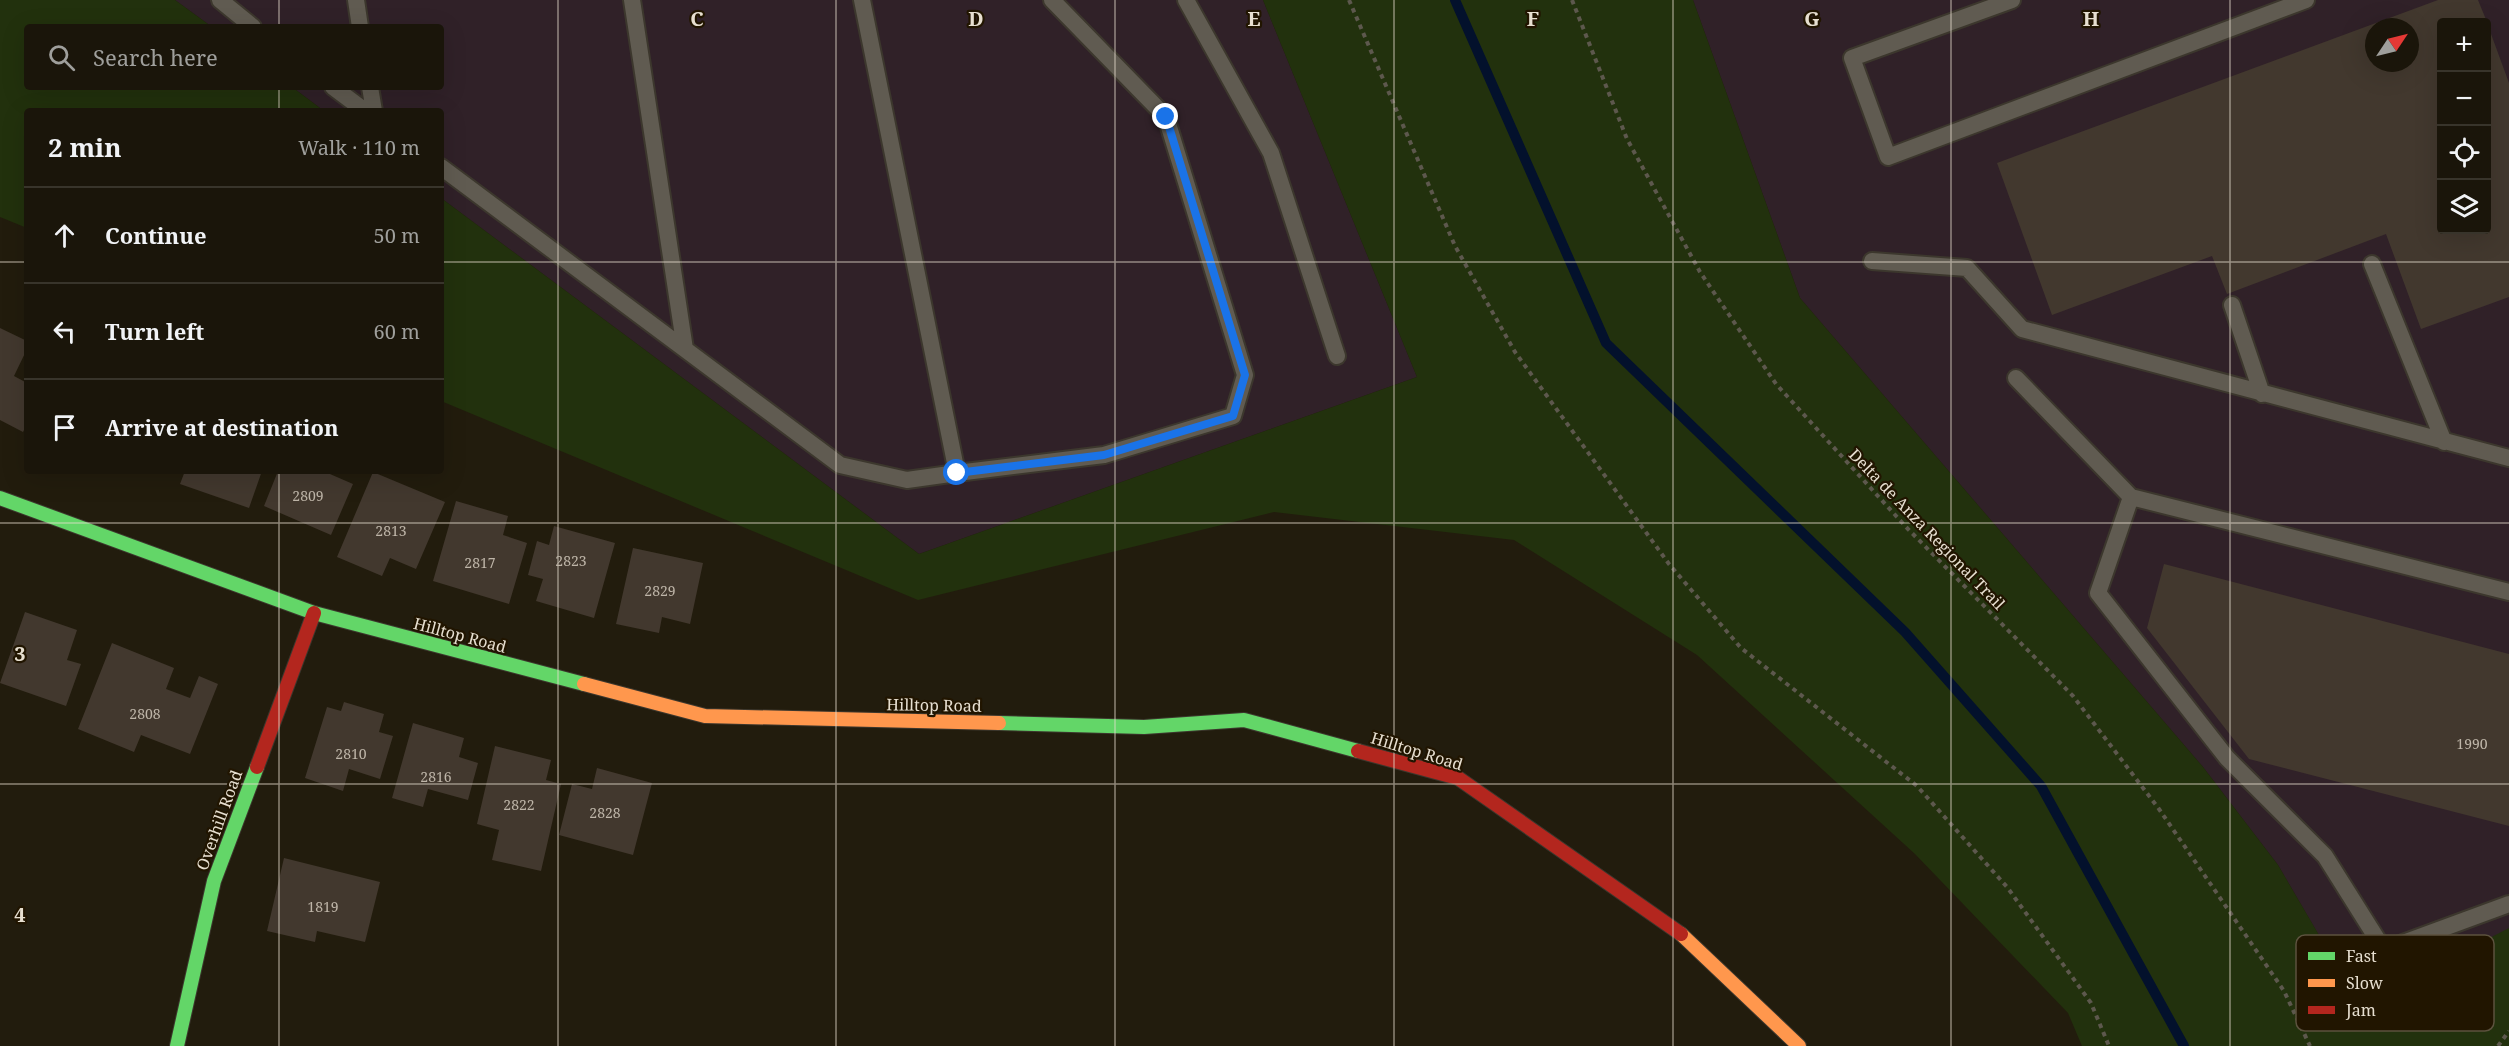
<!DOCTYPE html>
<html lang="en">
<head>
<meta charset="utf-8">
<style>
  :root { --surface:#1a150a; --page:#272218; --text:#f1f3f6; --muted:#9f9f9c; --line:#38342b }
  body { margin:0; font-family:"Noto Serif",serif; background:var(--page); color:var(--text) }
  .controls { position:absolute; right:18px; top:18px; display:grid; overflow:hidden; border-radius:6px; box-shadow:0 6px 24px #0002 }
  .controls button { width:54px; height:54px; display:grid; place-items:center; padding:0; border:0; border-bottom:2px solid var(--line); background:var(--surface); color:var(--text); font:30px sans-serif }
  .compass { position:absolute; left:2365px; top:18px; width:54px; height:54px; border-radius:50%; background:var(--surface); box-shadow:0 6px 24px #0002; rotate:55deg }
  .stop { position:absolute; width:18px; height:18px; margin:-14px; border:4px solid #1a73e8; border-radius:50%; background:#fff }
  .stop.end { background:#1a73e8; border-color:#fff; box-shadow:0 2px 6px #0008 }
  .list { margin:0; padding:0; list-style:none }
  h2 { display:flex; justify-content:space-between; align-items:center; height:78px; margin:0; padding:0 24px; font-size:26px }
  h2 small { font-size:20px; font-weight:400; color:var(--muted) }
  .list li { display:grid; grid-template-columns:39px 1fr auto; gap:18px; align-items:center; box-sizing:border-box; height:96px; padding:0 24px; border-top:2px solid var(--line) }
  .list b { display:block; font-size:22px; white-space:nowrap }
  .list em { font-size:20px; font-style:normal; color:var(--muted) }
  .icon { flex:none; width:33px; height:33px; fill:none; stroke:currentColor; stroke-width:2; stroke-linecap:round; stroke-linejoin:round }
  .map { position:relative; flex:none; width:2509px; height:1046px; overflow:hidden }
  .search { position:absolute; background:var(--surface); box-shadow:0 6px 24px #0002; left:24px; top:24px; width:420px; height:66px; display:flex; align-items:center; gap:15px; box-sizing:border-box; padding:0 21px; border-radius:6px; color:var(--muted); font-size:22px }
  .panel { position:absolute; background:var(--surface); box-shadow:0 6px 24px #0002; left:24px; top:108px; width:420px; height:366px; border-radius:6px }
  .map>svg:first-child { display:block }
  .commercial { fill:#302128; fill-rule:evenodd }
  .green { fill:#22310d }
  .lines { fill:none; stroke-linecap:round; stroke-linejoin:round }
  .stream { stroke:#03112c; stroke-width:10 }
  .building { fill:#42382e; fill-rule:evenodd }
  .lane-casing { stroke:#3c372d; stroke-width:20 }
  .fast-casing { stroke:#3c372d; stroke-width:16 }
  .slow-casing { stroke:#3c372d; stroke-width:16 }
  .jam-casing { stroke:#3c372d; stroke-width:16 }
  .path { stroke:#5d584d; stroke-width:4; stroke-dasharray:4.5 4.5; stroke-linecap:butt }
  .lane { stroke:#605b51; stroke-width:16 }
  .fast { stroke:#63d668; stroke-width:14 }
  .slow { stroke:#ff974d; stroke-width:14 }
  .jam { stroke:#b3261e; stroke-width:14 }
  .route { stroke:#1a73e8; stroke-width:8 }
  .grid { fill:none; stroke:#e7dfd0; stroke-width:1.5; stroke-opacity:0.55 }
  .labels { text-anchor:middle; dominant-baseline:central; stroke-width:4.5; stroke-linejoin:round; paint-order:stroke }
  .number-label { font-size:14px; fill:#beb5a8 }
  .street-label { font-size:16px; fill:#e7dfd0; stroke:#211500 }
  .key { fill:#211500; stroke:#5c523e; stroke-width:1.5 }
  .key-label { font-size:16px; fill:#e7dfd0 }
  .grid-label { font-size:20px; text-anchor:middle; font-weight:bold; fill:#e7dfd0; stroke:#211500; stroke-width:4.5; stroke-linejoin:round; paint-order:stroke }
</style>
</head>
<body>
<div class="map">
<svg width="2509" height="1046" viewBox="0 0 2509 1046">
  <rect width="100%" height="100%" fill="#221c0d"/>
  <path class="commercial" d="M 175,0 L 1263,0 L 1417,377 L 919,554 L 441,198 L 441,111 L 324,111 L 292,87 L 441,87 L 441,27 L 212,27 Z
    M 1693,0 L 2509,0 L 2509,935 L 2360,1006 L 2278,865 L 2203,767 L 1800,298 ZM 2442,22 L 2486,22 L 2486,230 L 2442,230 ZM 2374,27 L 2410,27 L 2410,63 L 2374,63 Z"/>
  <path class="green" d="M 0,0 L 175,0 L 212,27 L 27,27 L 27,87 L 292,87 L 324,111 L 27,111 L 27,228 L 0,217 Z
    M 1263,0 L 1693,0 L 1800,298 L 2203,767 L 2278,865 L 2360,1005 L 2509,928 L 2509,1046 L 2082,1046 L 2068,1013 L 1915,854 L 1697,655 L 1514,540 L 1274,512 L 918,600 L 441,401 L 441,198 L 919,554 L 1417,377 Z"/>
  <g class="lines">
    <path class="stream" d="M 1455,0 L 1606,343 L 1905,632 L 2041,786 L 2184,1046"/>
  </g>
  <path class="building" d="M 2438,0 L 2478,0 L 2487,22 L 2442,22 L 2442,230 L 2486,230 L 2487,23 L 2509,83 L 2509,297 L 2421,329 L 2386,234 L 2227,294 L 2212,256 L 2052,315 L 1997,163 ZM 2374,27 L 2410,27 L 2410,63 L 2374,63 Z
    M 0,328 L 27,341 L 27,349 L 14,376 L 27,383 L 27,424 L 23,432 L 0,420 Z
    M 185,471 L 262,471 L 249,508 L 180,484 Z
    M 278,471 L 323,471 L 353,484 L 331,535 L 264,506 Z
    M 373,472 L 445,502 L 416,569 L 390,558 L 382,576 L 337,557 Z
    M 456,501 L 508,516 L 503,535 L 527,543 L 509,604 L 433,581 Z
    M 554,526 L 615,543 L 594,618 L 536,601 L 543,579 L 528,575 L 537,541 L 549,545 Z
    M 633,548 L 703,563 L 690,624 L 662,617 L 659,633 L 616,624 Z
    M 2164,564 L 2509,654 L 2509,826 L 2249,759 L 2147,628 Z
    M 25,612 L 77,630 L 67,660 L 81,664 L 66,706 L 0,683 Z
    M 112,643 L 174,668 L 166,689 L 190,698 L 199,676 L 218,684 L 190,754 L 141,735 L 134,752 L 78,729 Z
    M 344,702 L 384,714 L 379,732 L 393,736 L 380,779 L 349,769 L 343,791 L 305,778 L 327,707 L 341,711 Z
    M 413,723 L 464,738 L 459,757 L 478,763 L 468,800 L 428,789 L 423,807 L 392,798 Z
    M 495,746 L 551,760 L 546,780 L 561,784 L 541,871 L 492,860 L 499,830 L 477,824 Z
    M 597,768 L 652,783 L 633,855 L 559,835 L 572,784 L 592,789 Z
    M 284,858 L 380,882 L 365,942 L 317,931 L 315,942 L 267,931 Z"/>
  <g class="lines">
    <defs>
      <path id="lane" d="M 220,0 L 253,27
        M 356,0 L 360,27
        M 632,0 L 685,349
        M 862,0 L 957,473
        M 1186,0 L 1271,153 L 1337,356
        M 2012,0 L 1852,58 L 1888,157 L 2306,0
        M 333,87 L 365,111
        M 370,87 L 374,111
        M 441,167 L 840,465 L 907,480 L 957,473 L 1104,455 L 1233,416 L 1245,375 L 1166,117 L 1052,0
        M 1872,261 L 1967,268 L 2022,329 L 2509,458
        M 2372,264 L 2444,442
        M 2232,305 L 2262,394
        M 2016,378 L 2131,497 L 2509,592
        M 2131,497 L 2098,593 L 2227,758 L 2325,856 L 2384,950 L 2509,904"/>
      <path id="fast" d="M 0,498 L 314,613 L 584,684
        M 999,723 L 1144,727 L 1244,720 L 1358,751
        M 177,1046 L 214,881 L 257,767"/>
      <path id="slow" d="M 584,684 L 705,716 L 999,723
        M 1681,934 L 1799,1046"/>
      <path id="jam" d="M 1358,751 L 1458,778 L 1681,934
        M 257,767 L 314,613"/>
    </defs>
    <use href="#lane" class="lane-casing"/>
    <use href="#fast" class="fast-casing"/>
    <use href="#slow" class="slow-casing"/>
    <use href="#jam" class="jam-casing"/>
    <path class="path" d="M 1349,0 L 1455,246 L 1515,352 L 1669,564 L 1741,648 L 1917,786 L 2007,887 L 2091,1003 L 2109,1046
      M 1572,0 L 1627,139 L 1700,272 L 1776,384 L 1907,528 L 2073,696 L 2159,809 L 2284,991 L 2310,1046
      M 2498,1046 L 2509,1031"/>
    <use href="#lane" class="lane"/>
    <use href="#fast" class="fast"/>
    <use href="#slow" class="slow"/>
    <use href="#jam" class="jam"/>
  </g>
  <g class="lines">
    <path class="route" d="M 957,473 L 1104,455 L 1233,416 L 1245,375 L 1166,117"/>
  </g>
  <path class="grid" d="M 279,0 L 279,27M 558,0 L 558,1046M 836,0 L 836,1046M 1115,0 L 1115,1046M 1394,0 L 1394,1046M 1673,0 L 1673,1046M 1951,0 L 1951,1046M 2230,0 L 2230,1046M 279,87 L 279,111M 0,262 L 27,262M 441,262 L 2509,262M 279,471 L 279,1046M 0,523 L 2509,523M 0,784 L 2509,784"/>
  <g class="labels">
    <g class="number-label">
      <text x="308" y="495">2809</text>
      <text x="391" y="530">2813</text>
      <text x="571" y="560">2823</text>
      <text x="480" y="562">2817</text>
      <text x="660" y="590">2829</text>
      <text x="145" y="713">2808</text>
      <text x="2472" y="743">1990</text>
      <text x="351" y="753">2810</text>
      <text x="436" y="776">2816</text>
      <text x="519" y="804">2822</text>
      <text x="605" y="812">2828</text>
      <text x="323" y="906">1819</text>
    </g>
    <g class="street-label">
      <text transform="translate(1927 529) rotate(46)">Delta de Anza Regional Trail</text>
      <text transform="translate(460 635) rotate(15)">Hilltop Road</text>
      <text transform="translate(934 705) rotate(1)">Hilltop Road</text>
      <text transform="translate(1417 751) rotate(17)">Hilltop Road</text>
      <text transform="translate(219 820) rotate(-70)">Overhill Road</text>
    </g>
  </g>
  <rect x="2296" y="935" width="198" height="96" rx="9" class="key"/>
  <rect x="2308" y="952" width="27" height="8" fill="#63d668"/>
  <rect x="2308" y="979" width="27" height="8" fill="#ff974d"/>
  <rect x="2308" y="1006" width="27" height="8" fill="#b3261e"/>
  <g class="key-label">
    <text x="2346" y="962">Fast</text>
    <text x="2346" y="989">Slow</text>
    <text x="2346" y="1016">Jam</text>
  </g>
  <g class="grid-label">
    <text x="697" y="26">C</text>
    <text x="976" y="26">D</text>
    <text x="1254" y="26">E</text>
    <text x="1533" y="26">F</text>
    <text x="1812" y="26">G</text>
    <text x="2091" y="26">H</text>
    <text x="20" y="661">3</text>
    <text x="20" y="922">4</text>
  </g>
</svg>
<div class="controls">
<button>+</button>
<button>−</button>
<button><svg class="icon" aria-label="locate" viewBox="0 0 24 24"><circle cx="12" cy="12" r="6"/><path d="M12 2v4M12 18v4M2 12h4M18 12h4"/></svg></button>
<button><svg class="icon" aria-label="layers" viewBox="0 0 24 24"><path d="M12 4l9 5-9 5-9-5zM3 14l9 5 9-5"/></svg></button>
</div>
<svg class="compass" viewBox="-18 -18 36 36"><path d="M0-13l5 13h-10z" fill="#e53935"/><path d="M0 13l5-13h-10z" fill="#9f9f9c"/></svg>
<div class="stop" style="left:957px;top:473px"></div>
<div class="stop end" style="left:1166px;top:117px"></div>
<div class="search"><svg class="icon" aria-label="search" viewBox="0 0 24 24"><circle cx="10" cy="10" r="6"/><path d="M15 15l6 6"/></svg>Search here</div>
<section class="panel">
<h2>2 min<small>Walk · 110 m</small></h2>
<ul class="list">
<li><svg class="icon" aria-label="ahead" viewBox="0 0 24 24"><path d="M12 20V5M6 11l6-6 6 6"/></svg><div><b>Continue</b></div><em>50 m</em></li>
<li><svg class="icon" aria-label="left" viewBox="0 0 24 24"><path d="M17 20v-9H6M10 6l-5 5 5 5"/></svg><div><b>Turn left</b></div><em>60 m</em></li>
<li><svg class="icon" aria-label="arrive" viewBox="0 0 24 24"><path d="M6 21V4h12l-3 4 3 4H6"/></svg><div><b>Arrive at destination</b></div></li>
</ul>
</section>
</div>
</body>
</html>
